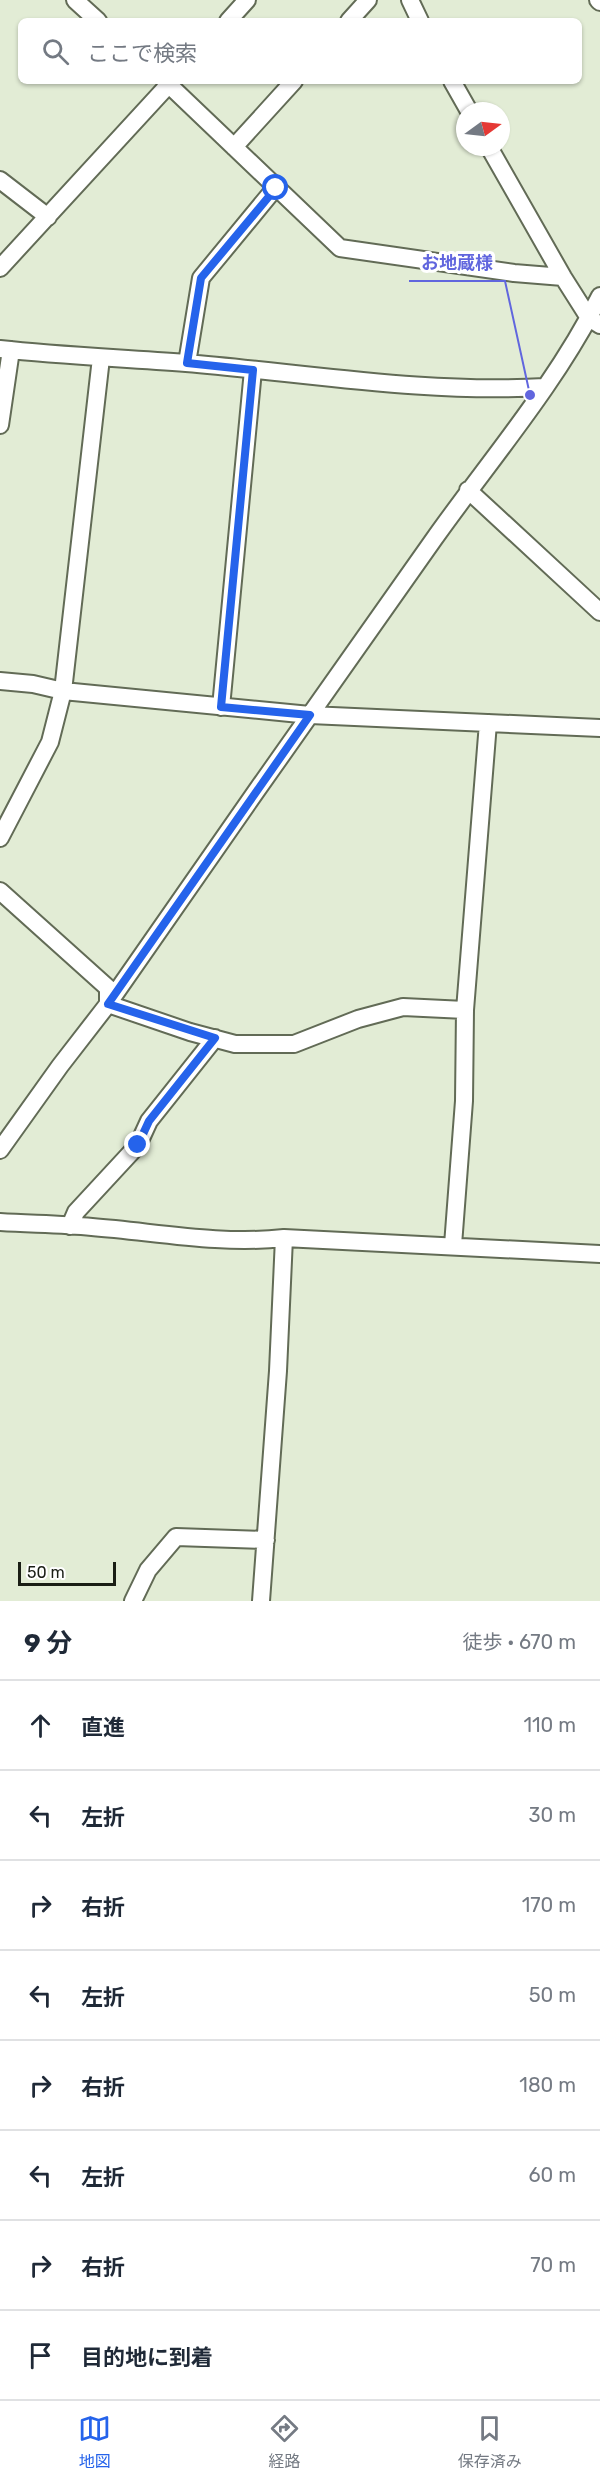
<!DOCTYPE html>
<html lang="ja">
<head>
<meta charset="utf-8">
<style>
  :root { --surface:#fff; --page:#f2f2f3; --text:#1f2937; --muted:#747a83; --line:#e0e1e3; --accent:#2563eb }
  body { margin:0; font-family:Rubik,"Noto Sans JP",sans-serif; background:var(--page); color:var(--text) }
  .compass { position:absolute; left:456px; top:102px; width:54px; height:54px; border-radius:50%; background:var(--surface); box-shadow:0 2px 4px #0004; rotate:75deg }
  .scale { position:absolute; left:18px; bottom:15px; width:98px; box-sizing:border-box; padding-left:6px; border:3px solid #1a1e15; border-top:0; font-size:16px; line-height:21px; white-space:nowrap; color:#1a1e15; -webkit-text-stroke:4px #fff; paint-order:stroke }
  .stop { position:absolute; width:18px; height:18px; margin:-14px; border:4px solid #2563eb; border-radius:50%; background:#fff }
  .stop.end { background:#2563eb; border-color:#fff; box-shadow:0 2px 6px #0008 }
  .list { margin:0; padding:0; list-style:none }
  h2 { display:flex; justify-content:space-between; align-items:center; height:78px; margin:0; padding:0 24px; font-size:26px }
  h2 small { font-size:20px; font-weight:400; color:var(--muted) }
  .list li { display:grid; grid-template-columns:39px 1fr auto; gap:18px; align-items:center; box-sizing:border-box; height:90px; padding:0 24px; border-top:2px solid var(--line) }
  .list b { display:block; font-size:22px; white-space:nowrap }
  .list em { font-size:20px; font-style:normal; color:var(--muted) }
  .icon { flex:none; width:33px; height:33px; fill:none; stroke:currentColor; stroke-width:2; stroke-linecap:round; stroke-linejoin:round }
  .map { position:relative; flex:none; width:600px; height:1601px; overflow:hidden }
  .search { position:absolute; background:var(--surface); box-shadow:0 2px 4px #0004; left:18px; right:18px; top:18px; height:66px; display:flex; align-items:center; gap:15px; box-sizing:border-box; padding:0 21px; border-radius:9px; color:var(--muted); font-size:22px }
  .sheet { height:798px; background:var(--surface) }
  nav { display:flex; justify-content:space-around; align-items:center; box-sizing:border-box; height:84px; border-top:2px solid var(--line); background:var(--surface); font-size:16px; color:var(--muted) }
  nav a { display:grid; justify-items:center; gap:3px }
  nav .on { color:var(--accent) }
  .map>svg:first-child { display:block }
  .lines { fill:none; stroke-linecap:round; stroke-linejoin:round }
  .minor-casing { stroke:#626b56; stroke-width:20 }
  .minor { stroke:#fff; stroke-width:16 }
  .route { stroke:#2563eb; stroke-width:8 }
  .leader { fill:none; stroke:#6166de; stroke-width:2 }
  .callout-dot { fill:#6166de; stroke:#fff; stroke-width:2 }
  .callout-label { font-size:18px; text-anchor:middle; font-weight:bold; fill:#6166de; stroke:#fff; stroke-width:6; stroke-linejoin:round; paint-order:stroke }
</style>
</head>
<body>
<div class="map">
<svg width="600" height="1601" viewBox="0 0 600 1601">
  <rect width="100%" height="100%" fill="#e2ecd5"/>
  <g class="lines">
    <defs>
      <path id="minor" d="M 75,0 L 98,21
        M 410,0 L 420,21
        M 598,0 L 600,2
        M 228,21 L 247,0
        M 349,21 L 368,0
        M 165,81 L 340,248 L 514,273 L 563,277
        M 452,81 L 469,111
        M 234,147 L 294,81
        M 489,147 L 563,277 L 589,318 L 600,325
        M 0,180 L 48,217
        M 0,268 L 172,81
        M 0,349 C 62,356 124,358 186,363 C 306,373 425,394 545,387
        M 187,363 L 201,278 L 276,187
        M 0,425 L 11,350
        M 468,490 L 600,612
        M 0,681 L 33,684 L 63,691 L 310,715 L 600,728
        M 221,707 L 253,370
        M 0,838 L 50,742 L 63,691 L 101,358
        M 0,891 L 108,988 L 108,1004
        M 108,1004 L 190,1032 L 235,1044 L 294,1044 L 358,1019 L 403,1007 L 465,1010
        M 0,1150 L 60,1066 L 108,1004 C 216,848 324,694 434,539 C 490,460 556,384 600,296
        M 0,1222 C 31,1224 61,1224 92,1227 C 156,1232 220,1245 284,1238 L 600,1254
        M 70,1226 L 76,1212 L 138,1145 L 149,1121 L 215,1038
        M 453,1245 L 464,1101 L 465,1010 L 488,723
        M 133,1601 L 148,1570 L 176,1537 L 266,1540
        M 261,1601 L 278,1371 L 284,1238"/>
    </defs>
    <use href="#minor" class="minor-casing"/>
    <use href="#minor" class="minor"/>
  </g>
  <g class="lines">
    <path class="route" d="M 138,1145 L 149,1121 L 215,1038 L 108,1004 L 310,715 L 221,707 L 253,370 L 187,363 L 201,278 L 276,188"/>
  </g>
  <path class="leader" d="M530 395L505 281H409"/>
  <circle class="callout-dot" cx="530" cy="395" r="6"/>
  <g class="callout-label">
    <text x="457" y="269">お地蔵様</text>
  </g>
</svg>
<svg class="compass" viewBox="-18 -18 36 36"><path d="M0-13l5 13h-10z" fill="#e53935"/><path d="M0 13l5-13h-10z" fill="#747a83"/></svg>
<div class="scale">50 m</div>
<div class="stop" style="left:276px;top:188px"></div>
<div class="stop end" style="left:138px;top:1145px"></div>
<div class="search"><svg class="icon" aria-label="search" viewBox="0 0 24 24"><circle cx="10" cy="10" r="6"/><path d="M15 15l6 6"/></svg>ここで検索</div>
</div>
<section class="sheet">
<h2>9 分<small>徒歩 · 670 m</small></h2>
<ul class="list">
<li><svg class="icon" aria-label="ahead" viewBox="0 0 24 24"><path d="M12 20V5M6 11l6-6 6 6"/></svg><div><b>直進</b></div><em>110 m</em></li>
<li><svg class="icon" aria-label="left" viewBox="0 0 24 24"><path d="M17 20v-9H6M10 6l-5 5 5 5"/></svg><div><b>左折</b></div><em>30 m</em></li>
<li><svg class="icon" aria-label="right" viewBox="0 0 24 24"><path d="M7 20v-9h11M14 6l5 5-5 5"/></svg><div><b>右折</b></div><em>170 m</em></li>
<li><svg class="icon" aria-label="left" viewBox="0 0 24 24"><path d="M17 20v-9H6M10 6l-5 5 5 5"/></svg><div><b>左折</b></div><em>50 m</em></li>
<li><svg class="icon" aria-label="right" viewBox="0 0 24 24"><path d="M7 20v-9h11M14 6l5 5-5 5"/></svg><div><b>右折</b></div><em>180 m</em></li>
<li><svg class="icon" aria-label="left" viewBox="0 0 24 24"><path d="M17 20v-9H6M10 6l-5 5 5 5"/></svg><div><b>左折</b></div><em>60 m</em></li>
<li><svg class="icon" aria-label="right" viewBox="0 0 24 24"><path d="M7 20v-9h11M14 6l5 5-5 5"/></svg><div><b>右折</b></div><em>70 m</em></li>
<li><svg class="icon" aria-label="arrive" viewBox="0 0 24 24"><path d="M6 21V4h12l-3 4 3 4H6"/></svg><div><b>目的地に到着</b></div></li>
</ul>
</section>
<nav>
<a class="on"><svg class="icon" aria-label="map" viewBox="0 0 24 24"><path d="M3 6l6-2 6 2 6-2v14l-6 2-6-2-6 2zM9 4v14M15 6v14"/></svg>地図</a>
<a><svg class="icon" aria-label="directions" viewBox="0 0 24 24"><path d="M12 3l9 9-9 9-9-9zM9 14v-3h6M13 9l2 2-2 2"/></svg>経路</a>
<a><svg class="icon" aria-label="saved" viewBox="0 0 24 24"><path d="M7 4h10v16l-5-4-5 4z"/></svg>保存済み</a>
</nav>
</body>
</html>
